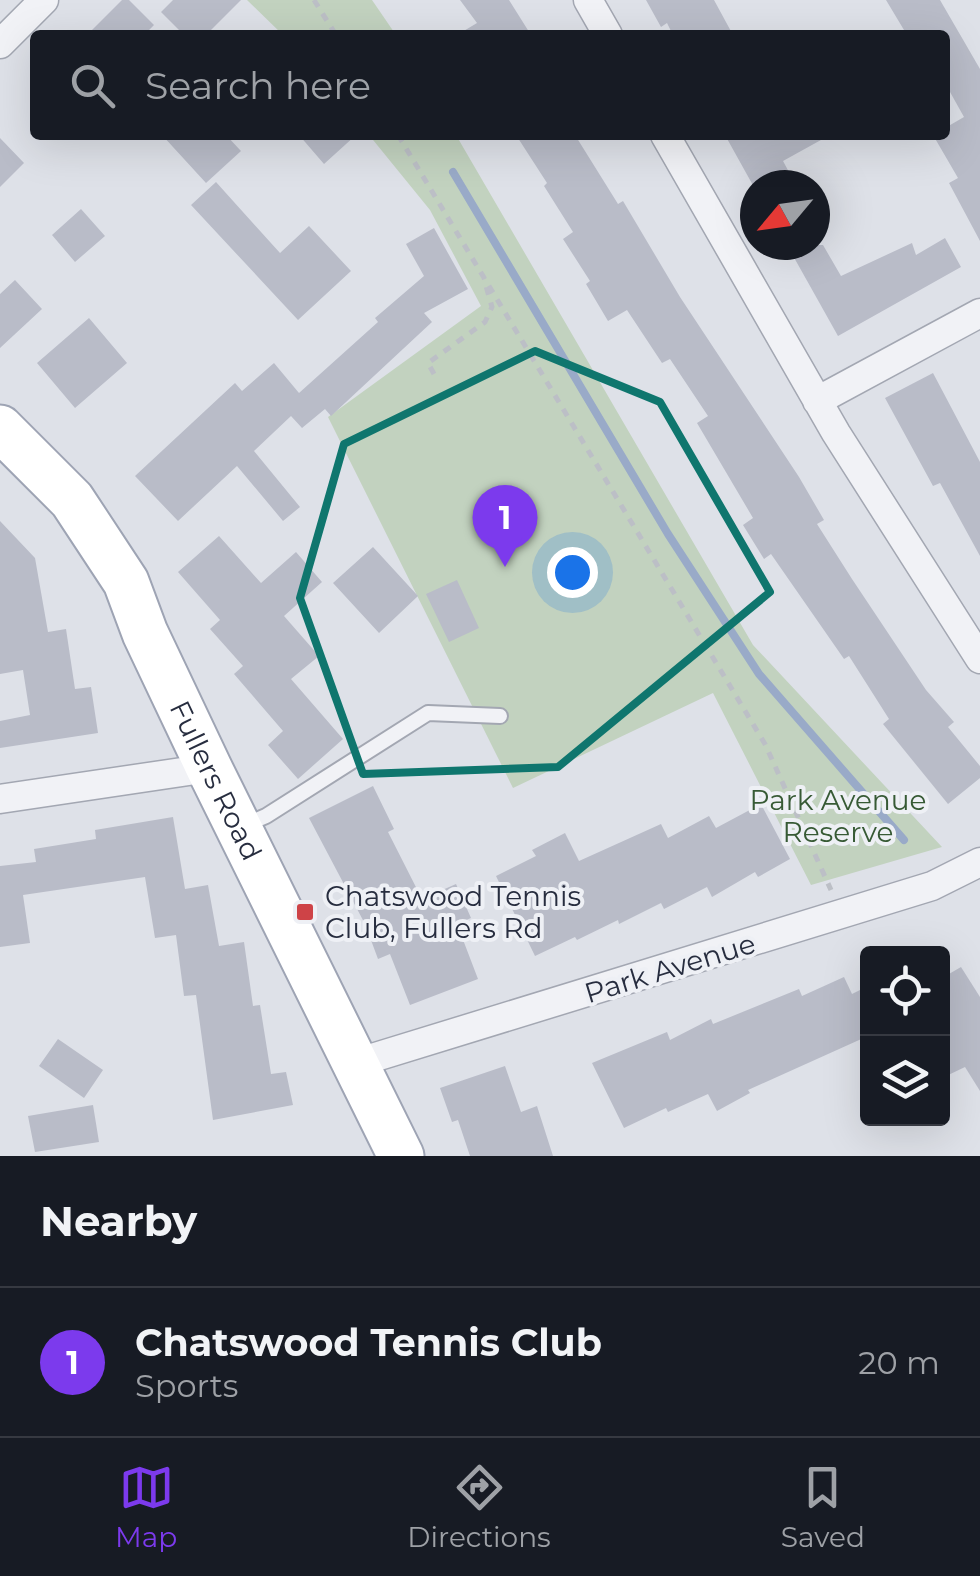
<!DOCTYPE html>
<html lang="en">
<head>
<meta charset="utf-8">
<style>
  :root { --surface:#171b24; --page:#242831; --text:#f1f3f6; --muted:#9ea1a6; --line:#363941; --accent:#7c3aed }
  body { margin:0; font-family:Montserrat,sans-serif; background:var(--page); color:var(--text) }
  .controls { position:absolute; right:30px; bottom:30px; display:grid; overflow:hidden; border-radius:10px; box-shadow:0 10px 40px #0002 }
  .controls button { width:90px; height:90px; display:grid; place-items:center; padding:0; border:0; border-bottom:2px solid var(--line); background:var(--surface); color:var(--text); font:50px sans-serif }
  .compass { position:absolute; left:740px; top:170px; width:90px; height:90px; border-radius:50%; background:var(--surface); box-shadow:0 10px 40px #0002; rotate:241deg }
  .you { position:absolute; left:572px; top:572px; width:35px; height:35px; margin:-25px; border:8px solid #fff; border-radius:50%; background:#1a73e8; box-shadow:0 0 0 15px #1a73e833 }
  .badge { display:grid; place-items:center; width:65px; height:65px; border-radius:50%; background:var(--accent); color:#fff; font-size:32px; font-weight:700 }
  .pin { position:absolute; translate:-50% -82px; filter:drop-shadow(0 2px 5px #0008) }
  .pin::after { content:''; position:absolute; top:52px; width:35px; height:30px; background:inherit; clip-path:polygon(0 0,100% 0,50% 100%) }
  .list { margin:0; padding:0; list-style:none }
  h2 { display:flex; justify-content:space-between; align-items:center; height:130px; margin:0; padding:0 40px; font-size:42px }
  h2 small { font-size:32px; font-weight:400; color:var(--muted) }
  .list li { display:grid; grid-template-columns:65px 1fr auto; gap:30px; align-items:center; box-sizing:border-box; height:150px; padding:0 40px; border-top:2px solid var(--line) }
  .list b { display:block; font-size:38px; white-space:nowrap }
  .list p { margin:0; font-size:32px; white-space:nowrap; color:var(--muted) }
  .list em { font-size:32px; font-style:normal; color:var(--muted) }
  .icon { flex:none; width:55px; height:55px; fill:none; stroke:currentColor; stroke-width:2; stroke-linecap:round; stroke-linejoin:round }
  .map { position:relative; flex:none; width:980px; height:1156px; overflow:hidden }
  .search { position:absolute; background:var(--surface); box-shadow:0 10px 40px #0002; left:30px; right:30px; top:30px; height:110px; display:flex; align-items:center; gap:25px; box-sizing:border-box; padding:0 35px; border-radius:10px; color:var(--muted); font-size:38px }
  .sheet { height:280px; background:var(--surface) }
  nav { display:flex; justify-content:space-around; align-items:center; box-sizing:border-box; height:140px; border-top:2px solid var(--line); background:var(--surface); font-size:28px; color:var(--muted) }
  nav a { display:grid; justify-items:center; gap:5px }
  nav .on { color:var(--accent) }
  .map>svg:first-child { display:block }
  .green { fill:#c2d2bf }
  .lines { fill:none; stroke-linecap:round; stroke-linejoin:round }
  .stream { stroke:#99aac8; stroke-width:8 }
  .building { fill:#b9bcc8 }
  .service-casing { stroke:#a3a7b2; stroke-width:18 }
  .minor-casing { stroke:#a3a7b2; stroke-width:31 }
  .primary-casing { stroke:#9ea4b4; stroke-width:49 }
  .path { stroke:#bcbfc6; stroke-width:5; stroke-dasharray:8 8; stroke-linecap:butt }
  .service { stroke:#f1f2f6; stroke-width:14 }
  .minor { stroke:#f1f2f6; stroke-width:28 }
  .primary { stroke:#fff; stroke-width:45 }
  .marked { fill:none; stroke:#0f766e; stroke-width:8; stroke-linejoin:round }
  .poi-dot { fill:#ce4347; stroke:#eef0f5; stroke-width:4 }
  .labels { text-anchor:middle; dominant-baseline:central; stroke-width:8; stroke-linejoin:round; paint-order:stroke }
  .street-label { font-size:28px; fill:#272d3f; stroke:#eef0f5 }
  .park-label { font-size:28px; fill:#375a35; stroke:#eef0f5 }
  .poi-label { font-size:28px; fill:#272d3f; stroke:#eef0f5; text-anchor:start }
</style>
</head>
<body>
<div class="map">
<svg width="980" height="1156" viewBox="0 0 980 1156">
  <rect width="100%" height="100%" fill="#dee1e8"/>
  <path class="green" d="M 247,0 L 372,0 L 396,35 L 283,35 Z
    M 369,135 L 456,135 L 753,645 L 942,847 L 811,885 L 713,693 L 513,788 L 328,417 L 481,306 L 430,210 Z"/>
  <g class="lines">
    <path class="stream" d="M 453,172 L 668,534 L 759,674 L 904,840"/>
  </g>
  <path class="building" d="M 122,0 L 129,0 L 154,25 L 144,35 L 87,35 Z
    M 173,0 L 241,0 L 206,35 L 184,35 L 161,12 Z
    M 460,0 L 509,0 L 531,35 L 457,35 L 477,23 Z
    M 646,0 L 714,0 L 733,35 L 673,35 L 667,23 L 661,27 Z
    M 886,0 L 940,0 L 980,69 L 980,241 L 949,183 L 958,178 L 933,135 L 945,135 L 945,128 L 964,117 L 945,83 L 945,35 L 907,35 Z
    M 162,135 L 226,135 L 241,151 L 206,183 Z
    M 299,135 L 356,135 L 324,164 Z
    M 516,135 L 575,135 L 618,204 L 623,201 L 680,297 L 799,477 L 824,520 L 817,524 L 852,579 L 926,690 L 954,722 L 948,727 L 980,766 L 980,778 L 948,804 L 883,724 L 889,719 L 849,656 L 844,659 L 771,554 L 764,559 L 743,525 L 753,518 L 697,423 L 708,416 L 670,359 L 662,363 L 627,310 L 608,321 L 586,284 L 590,281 L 563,239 L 573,232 L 544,186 L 547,183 Z
    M 725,135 L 830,135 L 783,161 L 796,185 L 755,185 L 755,189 Z
    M 0,138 L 24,163 L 0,187 Z
    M 216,182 L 280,253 L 309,226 L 351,271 L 298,320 L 191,205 Z
    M 81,209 L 105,236 L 75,262 L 52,235 Z
    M 434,228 L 468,289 L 424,313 L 432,322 L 331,416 L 325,409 L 302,428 L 291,416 L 254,451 L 300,507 L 283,521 L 237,466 L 178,521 L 135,476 L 235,383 L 242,391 L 274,363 L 299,393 L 378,322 L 375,318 L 424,276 L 406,244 Z
    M 945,238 L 961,267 L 838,336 L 787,245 L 823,245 L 841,276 L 912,243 L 916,255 Z
    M 15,280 L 42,309 L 0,348 L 0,294 Z
    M 89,318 L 127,363 L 75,408 L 37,363 Z
    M 933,373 L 980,462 L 980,556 L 940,483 L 933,486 L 885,398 Z
    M 0,521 L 35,558 L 48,632 L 66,629 L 75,689 L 91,687 L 98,733 L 0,748 L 0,721 L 30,715 L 23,670 L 0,674 Z
    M 219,536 L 261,583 L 296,552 L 322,582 L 284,616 L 319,656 L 291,679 L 343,739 L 298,779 L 268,745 L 283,731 L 234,674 L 243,666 L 210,629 L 220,620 L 178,572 Z
    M 373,547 L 418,596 L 379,633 L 333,583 Z
    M 457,580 L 479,628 L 449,642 L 426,594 Z
    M 373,786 L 394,829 L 388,832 L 422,899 L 456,884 L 471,918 L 457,924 L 478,979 L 410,1005 L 390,954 L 378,959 L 365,924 L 309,818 Z
    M 761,804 L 790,859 L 758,877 L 755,872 L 712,897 L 707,887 L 664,909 L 661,903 L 619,924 L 618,920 L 577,940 L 575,937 L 535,956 L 496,876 L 536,856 L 532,850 L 565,833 L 579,861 L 661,824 L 668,838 L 709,816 L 716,828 Z
    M 173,817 L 185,889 L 208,885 L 219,946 L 244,942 L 253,1006 L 260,1005 L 271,1074 L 286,1072 L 293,1105 L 213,1120 L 196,995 L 184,996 L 176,935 L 155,938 L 145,877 L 23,895 L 30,943 L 0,947 L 0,866 L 36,862 L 34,849 L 96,839 L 95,830 Z
    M 961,967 L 980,997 L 980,1091 L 965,1067 L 942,1078 L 942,978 Z
    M 844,977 L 852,994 L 868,986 L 868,1036 L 748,1090 L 750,1093 L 717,1111 L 708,1094 L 668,1112 L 666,1108 L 624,1128 L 592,1063 L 667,1032 L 670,1040 L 711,1019 L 713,1024 L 799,989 L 802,996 Z
    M 58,1039 L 103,1070 L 84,1098 L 39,1066 Z
    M 505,1066 L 521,1112 L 537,1106 L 553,1156 L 470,1156 L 458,1120 L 452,1122 L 440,1088 Z
    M 93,1105 L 99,1142 L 35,1152 L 28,1116 Z"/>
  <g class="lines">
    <defs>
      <path id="service" d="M 245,825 L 266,816 L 428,713 L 500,716"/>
      <path id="minor" d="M 588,0 L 608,35
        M 0,44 L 44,0
        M 665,135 L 836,433 L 980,659
        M 817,401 L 980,313
        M 0,799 L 209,768
        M 356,1063 L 932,886 L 980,862"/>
      <g id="primary">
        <path id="s1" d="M 0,428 L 72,500 L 126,582 L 145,633 L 209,768 L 401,1156"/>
      </g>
    </defs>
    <use href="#service" class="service-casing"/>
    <use href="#minor" class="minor-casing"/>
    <use href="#primary" class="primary-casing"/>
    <path class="path" d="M 314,0 L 336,35
      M 398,135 L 765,744 L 831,890
      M 434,374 L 428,363 L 485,322 L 492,307 L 484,279"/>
    <use href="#service" class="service"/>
    <use href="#minor" class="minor"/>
    <use href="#primary" class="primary"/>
  </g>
  <path class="marked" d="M 535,351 L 660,402 L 770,592 L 558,767 L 363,774 L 300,598 L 344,444 Z"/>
  <rect class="poi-dot" x="295" y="902" width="20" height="20" rx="5"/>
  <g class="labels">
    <g class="street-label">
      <text stroke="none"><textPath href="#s1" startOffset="418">Fullers Road</textPath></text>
      <text transform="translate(670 968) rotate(-17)">Park Avenue</text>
    </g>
    <g class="park-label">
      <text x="838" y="800">Park Avenue<tspan x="838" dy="32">Reserve</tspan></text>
    </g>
    <g class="poi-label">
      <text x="325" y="896">Chatswood Tennis<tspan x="325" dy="32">Club, Fullers Rd</tspan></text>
    </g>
  </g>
</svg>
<div class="controls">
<button><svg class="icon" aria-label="locate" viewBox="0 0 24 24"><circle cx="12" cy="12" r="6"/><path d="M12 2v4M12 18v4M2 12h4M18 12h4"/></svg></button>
<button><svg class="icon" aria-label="layers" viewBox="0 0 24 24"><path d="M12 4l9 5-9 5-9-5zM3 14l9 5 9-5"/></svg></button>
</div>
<svg class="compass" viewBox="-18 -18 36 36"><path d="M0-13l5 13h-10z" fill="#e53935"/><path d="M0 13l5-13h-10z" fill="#9ea1a6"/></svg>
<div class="you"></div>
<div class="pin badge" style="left:505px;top:567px">1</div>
<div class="search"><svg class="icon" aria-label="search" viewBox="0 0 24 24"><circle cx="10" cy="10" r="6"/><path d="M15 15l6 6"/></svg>Search here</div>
</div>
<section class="sheet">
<h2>Nearby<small></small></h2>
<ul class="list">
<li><span class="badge">1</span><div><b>Chatswood Tennis Club</b><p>Sports</p></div><em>20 m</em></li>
</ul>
</section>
<nav>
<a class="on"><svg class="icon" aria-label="map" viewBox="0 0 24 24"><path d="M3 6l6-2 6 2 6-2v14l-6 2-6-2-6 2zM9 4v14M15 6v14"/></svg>Map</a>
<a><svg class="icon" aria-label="directions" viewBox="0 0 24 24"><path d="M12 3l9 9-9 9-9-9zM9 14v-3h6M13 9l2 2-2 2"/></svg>Directions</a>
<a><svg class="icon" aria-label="saved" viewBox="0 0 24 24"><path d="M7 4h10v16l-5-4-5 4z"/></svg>Saved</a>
</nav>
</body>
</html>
